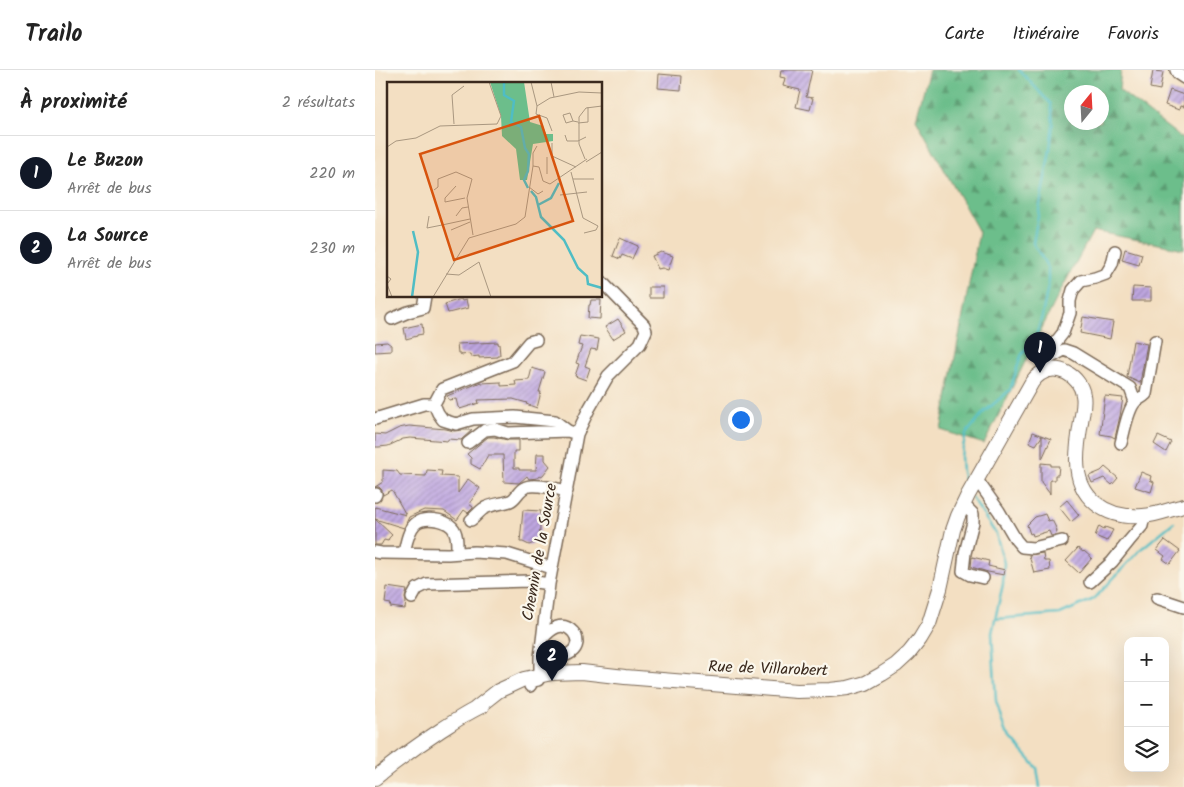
<!DOCTYPE html>
<html lang="fr">
<head>
<meta charset="utf-8">
<style>
  :root { --surface:#fff; --page:#f2f2f2; --text:#222; --muted:#767676; --line:#e0e0e0; --accent:#111827 }
  body { margin:0; font-family:Kalam,sans-serif; background:var(--page); color:var(--text) }
  .controls { position:absolute; right:15px; bottom:15px; display:grid; overflow:hidden; border-radius:10px; box-shadow:0 5px 20px #0002 }
  .controls button { width:45px; height:45px; display:grid; place-items:center; padding:0; border:0; border-bottom:1px solid var(--line); background:var(--surface); color:var(--text); font:25px sans-serif }
  .compass { position:absolute; left:689px; top:15px; width:45px; height:45px; border-radius:50%; background:var(--surface); box-shadow:0 5px 20px #0002; rotate:18deg }
  .you { position:absolute; left:365px; top:349px; width:18px; height:18px; margin:-12px; border:4px solid #fff; border-radius:50%; background:#1a73e8; box-shadow:0 0 0 8px #1a73e833 }
  .badge { display:grid; place-items:center; width:32px; height:32px; border-radius:50%; background:var(--accent); color:#fff; font-size:16px; font-weight:700 }
  .pin { position:absolute; translate:-50% -41px; filter:drop-shadow(0 1px 2px #0008) }
  .pin::after { content:''; position:absolute; top:26px; width:18px; height:15px; background:inherit; clip-path:polygon(0 0,100% 0,50% 100%) }
  .list { margin:0; padding:0; list-style:none }
  h2 { display:flex; justify-content:space-between; align-items:center; height:65px; margin:0; padding:0 20px; font-size:21px }
  h2 small { font-size:16px; font-weight:400; color:var(--muted) }
  .list li { display:grid; grid-template-columns:32px 1fr auto; gap:15px; align-items:center; box-sizing:border-box; height:75px; padding:0 20px; border-top:1px solid var(--line) }
  .list b { display:block; font-size:19px; white-space:nowrap }
  .list p { margin:0; font-size:16px; white-space:nowrap; color:var(--muted) }
  .list em { font-size:16px; font-style:normal; color:var(--muted) }
  .icon { flex:none; width:28px; height:28px; fill:none; stroke:currentColor; stroke-width:2; stroke-linecap:round; stroke-linejoin:round }
  .map { position:relative; flex:none; width:809px; height:717px; overflow:hidden }
  header { display:flex; align-items:center; gap:30px; box-sizing:border-box; height:70px; padding:0 25px; background:var(--surface); border-bottom:1px solid var(--line) }
  header strong { font-size:24px }
  nav { display:flex; gap:28px; margin-inline-start:auto; font-size:18px }
  main { display:flex }
  aside { flex:1; background:var(--surface) }
  .map>svg:first-child { display:block }
  .forest { fill:url(#forest-firs); stroke:#547454; fill-rule:evenodd }
  .lines { fill:none; stroke-linecap:round; stroke-linejoin:round }
  .stream { stroke:#4fbdc4; stroke-width:2.5 }
  .building { fill:url(#building-hatch) }
  .minor-casing { stroke:#7b6957; stroke-width:14 }
  .major-casing { stroke:#7b6957; stroke-width:16 }
  .minor { stroke:#fff; stroke-width:11 }
  .major { stroke:#fff; stroke-width:14 }
  .labels { text-anchor:middle; dominant-baseline:central; stroke-width:4.5; stroke-linejoin:round; paint-order:stroke }
  .street-label { font-size:16px; fill:#3b2a1e; stroke:#fbf7ec }
  .inset-river { fill:none; stroke:#4fbdc4; stroke-width:2.5 }
  .inset-road { fill:none; stroke:#a99780; stroke-width:1 }
  .view { fill:#d7540e; fill-opacity:0.15; stroke:#d7540e; stroke-width:2.5 }
  .inset-edge { fill:none; stroke:#3b2a1e; stroke-width:2.5 }
</style>
</head>
<body>
<header>
<strong>Trailo</strong>
<nav><a>Carte</a><a>Itinéraire</a><a>Favoris</a></nav>
</header>
<main>
<aside>
<h2>À proximité<small>2 résultats</small></h2>
<ul class="list">
<li><span class="badge">1</span><div><b>Le Buzon</b><p>Arrêt de bus</p></div><em>220 m</em></li>
<li><span class="badge">2</span><div><b>La Source</b><p>Arrêt de bus</p></div><em>230 m</em></li>
</ul>
</aside>
<div class="map">
<svg width="809" height="717" viewBox="0 0 809 717">
  <defs>
    <pattern id="forest-firs" width="22" height="20" patternUnits="userSpaceOnUse" patternTransform="scale(1.25)"><rect width="22" height="20" fill="#6cbe8b"/><path d="M5 1l3.5 6h-7zM16 11l3.5 6h-7z" fill="#5a9b71"/></pattern>
    <pattern id="building-hatch" width="6" height="6" patternUnits="userSpaceOnUse" patternTransform="scale(1.25)"><rect width="6" height="6" fill="#bfa7e1"/><path d="M-1 1l2-2M0 6l6-6M5 7l2-2" fill="none" stroke="#9c88b6"/></pattern>
  </defs>
  <rect width="100%" height="100%" fill="#fbf7ec"/>
  <filter id="ink" filterUnits="userSpaceOnUse"><feTurbulence type="fractalNoise" baseFrequency=".02" numOctaves="2"/><feDisplacementMap in="SourceGraphic" scale="10" xChannelSelector="R" yChannelSelector="G"/><feConvolveMatrix kernelMatrix="1 2 1 2 8 2 1 2 1" color-interpolation-filters="sRGB"/></filter>
  <filter id="wash" filterUnits="userSpaceOnUse"><feTurbulence type="fractalNoise" baseFrequency=".0096" numOctaves="4" result="noise"/><feDisplacementMap in="SourceGraphic" scale="20" xChannelSelector="R" yChannelSelector="G"/><feGaussianBlur stdDeviation="1.12" result="paint"/><feColorMatrix in="noise" values="0 0 0 0 0 0 0 0 0 0 0 0 0 0 0 0 0 1.4 0 .05"/><feComposite in="paint" operator="in"/></filter>
  <g filter="url(#wash)">
    <rect width="100%" height="100%" fill="#f3dfc2"/>
    <path class="forest" d="M 554,0 L 746,0 L 744,20 L 809,70 L 809,179 L 718,161 L 685,222 L 609,374 L 566,360 L 604,162 L 541,49 ZM 696,22 L 726,22 L 726,52 L 696,52 Z"/>
    <g class="lines">
      <path class="stream" d="M 591,416 L 587,402 L 586,386 L 591,364 L 608,343 L 635,320 L 646,286 L 661,266 L 667,246 L 673,216 L 673,198 L 658,173 L 675,80 L 678,53 L 676,34 L 644,0
        M 597,428 L 621,464 L 629,493 L 628,514 L 617,563 L 621,631 L 630,661 L 662,698 L 665,717
        M 620,549 L 685,544 L 719,529 L 766,479 L 799,452"/>
    </g>
    <g id="blocks">
      <path class="building" d="M 406,0 L 437,0 L 431,27 L 438,28 L 435,40 L 421,37 L 425,20 L 408,16 L 410,8 L 405,7 Z
        M 778,1 L 788,2 L 785,20 L 775,18 Z
        M 284,4 L 307,6 L 306,20 L 283,18 Z
        M 795,20 L 809,25 L 809,37 L 805,36 L 804,40 L 790,35 Z
        M 245,168 L 263,176 L 257,189 L 247,185 L 245,189 L 238,186 Z
        M 750,179 L 767,184 L 764,195 L 747,190 Z
        M 286,182 L 298,186 L 293,200 L 287,198 L 283,199 L 277,186 Z
        M 274,217 L 288,217 L 288,228 L 274,228 Z
        M 758,217 L 776,218 L 776,231 L 757,231 Z
        M 86,229 L 87,231 L 91,230 L 93,238 L 73,243 L 70,234 Z
        M 216,230 L 226,230 L 225,249 L 213,248 L 214,235 L 215,235 Z
        M 708,247 L 738,252 L 735,269 L 705,263 Z
        M 243,249 L 251,261 L 238,269 L 230,257 Z
        M 47,254 L 48,264 L 42,265 L 42,266 L 31,269 L 29,258 Z
        M 205,266 L 224,269 L 222,280 L 216,279 L 210,296 L 215,298 L 211,310 L 200,306 L 204,294 L 201,293 L 207,276 L 203,275 Z
        M 758,271 L 772,274 L 765,313 L 752,307 Z
        M 12,272 L 16,275 L 16,281 L 0,282 L 0,273 Z
        M 123,272 L 123,274 L 124,274 L 125,285 L 123,285 L 123,287 L 104,288 L 104,286 L 96,287 L 95,284 L 86,285 L 85,283 L 83,283 L 82,274 Z
        M 157,298 L 170,302 L 164,322 L 166,322 L 162,338 L 151,334 L 152,333 L 138,329 L 103,330 L 104,333 L 85,339 L 83,337 L 81,329 L 74,330 L 72,326 L 106,312 L 106,313 L 126,312 L 126,316 L 141,315 L 140,311 L 154,310 Z
        M 730,326 L 748,328 L 745,346 L 740,368 L 736,366 L 725,364 Z
        M 34,356 L 71,359 L 79,361 L 88,360 L 97,360 L 86,370 L 73,369 L 73,371 L 35,368 L 28,369 L 13,376 L 4,377 L 0,377 L 0,364 L 10,365 L 24,358 Z
        M 658,362 L 676,369 L 667,389 L 667,366 L 661,375 L 654,372 Z
        M 783,366 L 796,372 L 791,382 L 779,374 Z
        M 113,367 L 119,367 L 133,370 L 144,370 L 144,381 L 139,381 L 139,398 L 144,398 L 144,400 L 161,400 L 162,384 L 170,384 L 170,390 L 175,396 L 168,405 L 162,408 L 154,409 L 152,406 L 144,413 L 129,412 L 128,385 L 113,385 L 105,399 L 96,394 L 96,388 L 92,384 Z
        M 666,393 L 676,394 L 676,396 L 684,396 L 683,405 L 680,405 L 680,410 L 675,410 L 675,424 L 666,412 Z
        M 730,397 L 743,408 L 737,415 L 729,408 L 717,413 L 714,406 L 726,401 Z
        M 8,400 L 22,401 L 25,405 L 51,406 L 52,400 L 67,401 L 66,406 L 83,407 L 83,423 L 93,409 L 105,418 L 94,434 L 98,437 L 98,438 L 93,443 L 89,440 L 82,450 L 69,441 L 49,440 L 34,447 L 29,458 L 0,449 L 0,437 L 31,445 L 17,420 L 8,425 L 7,420 L 4,417 L 0,417 L 8,412 Z
        M 766,402 L 776,406 L 775,410 L 779,412 L 776,422 L 760,417 Z
        M 692,430 L 704,445 L 696,452 L 684,437 Z
        M 148,440 L 166,441 L 164,473 L 159,473 L 154,475 L 148,472 L 145,472 Z
        M 670,444 L 673,451 L 677,450 L 681,458 L 682,462 L 680,465 L 676,466 L 674,461 L 658,466 L 657,463 L 655,464 L 652,455 L 660,447 Z
        M 0,449 L 17,465 L 14,468 L 13,471 L 9,470 L 6,475 L 0,475 Z
        M 724,456 L 729,459 L 730,457 L 738,460 L 732,471 L 720,466 Z
        M 790,470 L 805,481 L 795,494 L 788,489 L 790,486 L 782,480 Z
        M 703,478 L 708,482 L 709,481 L 717,488 L 704,503 L 691,491 Z
        M 668,483 L 669,491 L 674,491 L 675,500 L 659,503 L 654,485 Z
        M 597,487 L 614,491 L 613,496 L 630,500 L 629,505 L 613,502 L 596,497 Z
        M 12,517 L 32,520 L 30,528 L 31,532 L 30,539 L 15,537 L 16,534 L 10,533 Z"/>
    </g>
  </g>
  <g filter="url(#ink)">
    <use href="#blocks" fill-opacity="0" stroke="#7b6957" stroke-width="1"/>
    <g class="lines">
      <defs>
        <path id="minor" d="M 801,0 L 803,4 L 809,8
          M 17,249 L 33,242 L 48,238 L 50,226
          M 161,270 L 154,272 L 138,291 L 67,319 L 59,334 L 63,343 L 68,350 L 81,354 L 98,349 L 140,347 L 180,351 L 193,361
          M 673,289 L 689,280 L 698,283 L 755,318 L 760,332
          M 672,300 L 673,289 L 677,277 L 688,263 L 695,243 L 695,231 L 698,220 L 706,211 L 720,208 L 731,204 L 737,194 L 740,181
          M 0,349 L 49,334 L 59,334
          M 93,373 L 110,360 L 120,359 L 133,363 L 193,361 L 196,362
          M 746,373 C 749,362 753,338 761,331 C 764,329 767,328 771,324 L 780,271
          M 602,410 L 624,441 L 641,470 L 647,477 L 658,478 L 687,471
          M 0,426 L 1,424
          M 588,434 L 598,444 L 598,452 L 590,483 L 588,501 L 595,505 L 608,508
          M 96,450 C 100,447 104,442 108,439 C 116,434 126,434 135,431 C 141,429 143,421 149,418 C 158,412 181,419 192,421
          M 0,482 L 6,483 L 73,484 L 99,482 L 132,484 L 177,498
          M 29,483 C 31,474 33,461 40,454 C 48,446 69,449 77,457 C 83,463 82,475 82,483
          M 715,512 L 737,492 L 754,471 L 767,456 L 769,446
          M 37,528 L 42,519 L 52,514 L 154,511 L 174,514
          M 782,528 L 809,537
          M 165,605 L 165,587 L 174,514 L 202,364 L 214,339 L 233,306 L 265,274 L 271,261 L 269,255 L 226,211
          M 155,616 L 158,611 L 163,610 C 165,604 169,597 174,593 C 182,586 200,587 202,573 C 202,569 201,565 198,562 C 187,550 176,559 168,568"/>
        <path id="major" d="M 100,639 L 123,621 L 134,616 L 149,609 L 177,603 L 207,602 L 250,607 L 422,621 L 455,620 L 473,618 L 491,613 L 507,604 L 521,595 L 534,583 L 545,569 L 554,554 L 565,519 L 578,460 L 583,446 L 593,425 L 657,312 C 659,309 662,306 665,304 C 682,292 705,306 708,325 C 710,334 707,343 706,352 C 704,364 702,377 702,390 C 702,429 731,449 768,446 C 782,445 796,439 809,436
          M 0,708 C 21,691 43,675 66,660 C 80,651 93,642 107,636"/>
      </defs>
      <use href="#minor" class="minor-casing"/>
      <use href="#major" class="major-casing"/>
      <use href="#minor" class="minor"/>
      <use href="#major" class="major"/>
    </g>
  </g>
  <g class="labels">
    <g class="street-label">
      <text transform="translate(165 482) rotate(-80)">Chemin de la Source</text>
      <text transform="translate(393 599) rotate(2)">Rue de Villarobert</text>
    </g>
  </g>
  <g transform="translate(12 12)">
    <rect width="215" height="215" fill="#f3dfc2"/>
    <path d="M 103,0 L 137,0 L 143,40 L 156,44 L 159,52 L 166,52 L 166,59 L 146,62 L 140,98 L 133,98 L 129,67 L 115,54 L 114,34 Z" fill="#6cbe8b"/>
    <path class="inset-river" d="M 117,0 L 117,13 L 127,19 L 124,40 L 134,45 L 138,66 L 142,72 L 141,89 L 137,98 L 141,106M 144,109 L 149,115 L 154,135 L 177,158 L 191,186 L 200,194 L 201,202 L 215,206M 151,123 L 164,116 L 172,101M 25,215 L 31,170 L 26,149"/>
    <path class="inset-road" d="M 144,0 L 150,24M 164,0 L 167,15M 186,39 L 179,41 L 176,33 L 183,31 L 186,39 L 191,40M 191,41 L 201,40 L 201,25M 67,42 L 65,13 L 77,4M 165,49 L 160,36 L 149,32 L 150,24 L 163,16 L 192,10 L 215,11M 178,53 L 180,59 L 191,59 L 199,55M 165,61 L 165,74 L 189,85M 0,65 L 9,59 L 29,56 L 53,44 L 110,42 L 114,34 L 102,0M 198,77 L 192,62 L 192,35 L 199,26 L 215,24M 199,80 L 215,70M 146,84 L 146,71 L 150,64M 184,90 L 196,136 L 211,144 L 209,148 L 197,151M 160,92 L 160,75M 186,97 L 207,97M 69,104 L 58,116 L 58,120 L 78,116M 142,105 L 151,112 L 156,109M 47,108 L 51,105 L 51,97 L 69,90 L 85,97 L 80,116 L 86,153M 173,113 L 200,110M 42,134 L 40,146 L 55,143M 69,134 L 75,126 L 81,125M 53,135 L 55,143 L 83,137M 64,148 L 83,140M 59,192 L 72,193 L 92,180 L 104,215M 0,194 L 4,197 L 0,202 L 5,215M 46,215 L 82,156 L 129,142 L 138,135 L 146,84 L 152,85 L 156,99 L 163,102 L 200,77"/>
    <path class="view" d="M 152,34 L 186,139 L 67,178 L 33,72 Z"/>
    <rect width="215" height="215" class="inset-edge"/>
  </g>
</svg>
<div class="controls">
<button>+</button>
<button>−</button>
<button><svg class="icon" aria-label="layers" viewBox="0 0 24 24"><path d="M12 4l9 5-9 5-9-5zM3 14l9 5 9-5"/></svg></button>
</div>
<svg class="compass" viewBox="-18 -18 36 36"><path d="M0-13l5 13h-10z" fill="#e53935"/><path d="M0 13l5-13h-10z" fill="#767676"/></svg>
<div class="you"></div>
<div class="pin badge" style="left:665px;top:303px">1</div>
<div class="pin badge" style="left:177px;top:611px">2</div>
</div>
</main>
</body>
</html>
